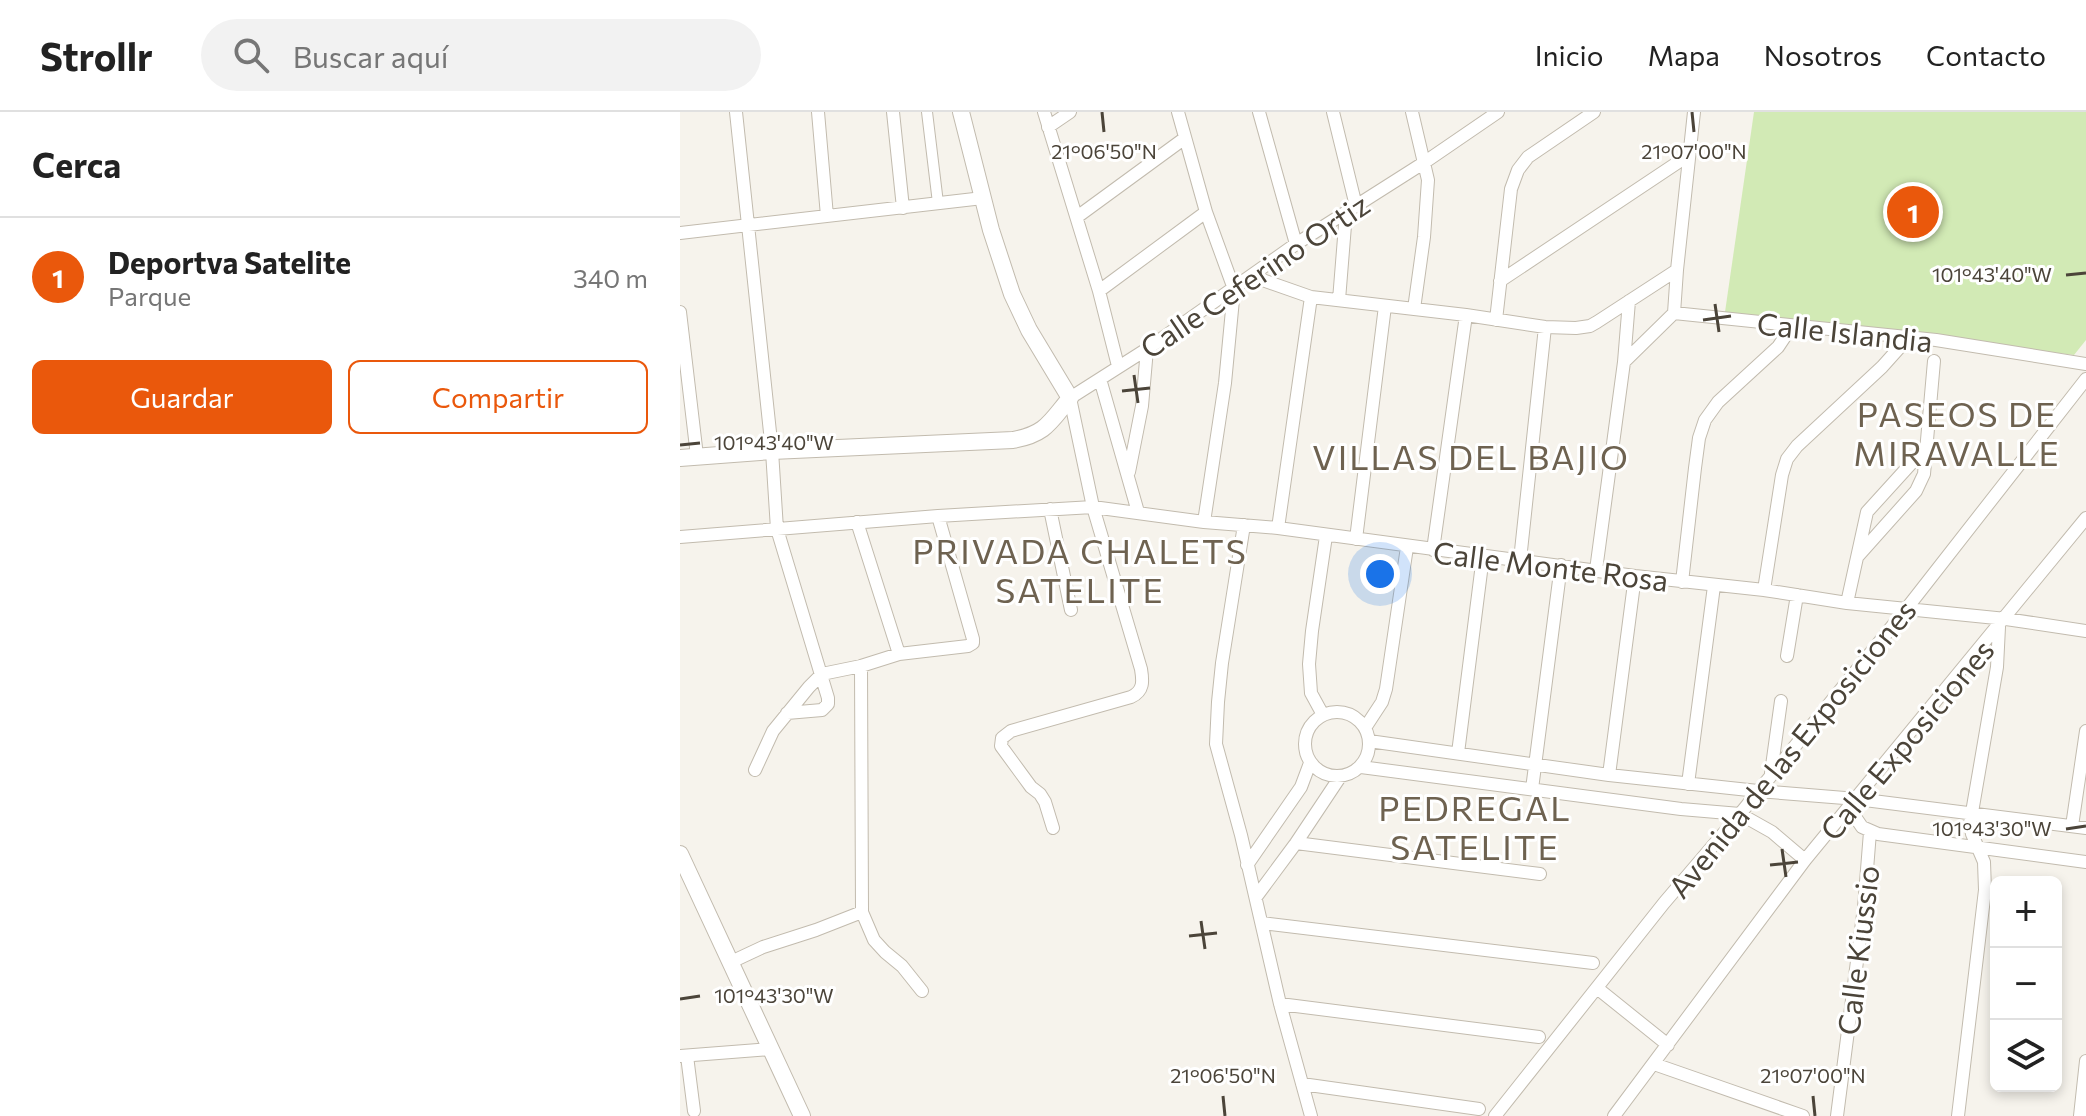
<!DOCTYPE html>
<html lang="es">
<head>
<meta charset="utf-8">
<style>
  :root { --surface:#fff; --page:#f2f2f2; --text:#222; --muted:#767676; --line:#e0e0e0; --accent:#ea580c }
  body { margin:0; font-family:Commissioner,sans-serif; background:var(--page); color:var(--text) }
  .controls { position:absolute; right:24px; bottom:24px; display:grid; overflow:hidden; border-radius:12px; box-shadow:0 4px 12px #0003 }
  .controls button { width:72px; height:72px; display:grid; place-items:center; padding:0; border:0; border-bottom:2px solid var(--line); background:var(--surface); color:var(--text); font:40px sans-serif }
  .you { position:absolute; left:700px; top:462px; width:28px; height:28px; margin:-20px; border:6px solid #fff; border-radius:50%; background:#1a73e8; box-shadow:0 0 0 12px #1a73e833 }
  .badge { display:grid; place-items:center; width:52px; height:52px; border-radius:50%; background:var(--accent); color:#fff; font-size:26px; font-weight:700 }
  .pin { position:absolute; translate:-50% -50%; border:4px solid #fff; box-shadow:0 2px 8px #0006 }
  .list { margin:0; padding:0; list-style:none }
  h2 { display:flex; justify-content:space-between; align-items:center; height:104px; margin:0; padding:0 32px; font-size:34px }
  h2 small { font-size:26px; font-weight:400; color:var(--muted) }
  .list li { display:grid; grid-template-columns:52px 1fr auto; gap:24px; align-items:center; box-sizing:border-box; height:120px; padding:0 32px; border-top:2px solid var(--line) }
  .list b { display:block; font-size:30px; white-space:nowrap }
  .list p { margin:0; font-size:26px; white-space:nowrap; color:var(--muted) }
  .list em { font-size:26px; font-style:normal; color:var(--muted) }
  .actions { display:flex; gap:16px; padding:24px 32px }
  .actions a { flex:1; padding:18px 0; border:2px solid var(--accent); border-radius:12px; text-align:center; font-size:28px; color:var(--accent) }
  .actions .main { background:var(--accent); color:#fff }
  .icon { flex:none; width:44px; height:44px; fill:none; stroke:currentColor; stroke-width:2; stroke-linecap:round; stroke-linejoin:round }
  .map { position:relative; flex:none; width:1406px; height:1004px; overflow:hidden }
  header { display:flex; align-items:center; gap:48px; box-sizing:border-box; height:112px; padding:0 40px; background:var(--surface); border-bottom:2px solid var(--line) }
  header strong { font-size:38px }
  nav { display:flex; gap:44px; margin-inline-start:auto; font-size:28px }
  .search { width:560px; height:72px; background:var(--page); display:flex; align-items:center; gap:20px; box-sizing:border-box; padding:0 28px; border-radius:44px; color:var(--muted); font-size:30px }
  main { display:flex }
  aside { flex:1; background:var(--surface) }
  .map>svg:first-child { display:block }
  .green { fill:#d2eab5 }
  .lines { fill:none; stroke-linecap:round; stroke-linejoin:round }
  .pedestrian-casing { stroke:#c2bbae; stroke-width:12 }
  .minor-casing { stroke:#c2bbae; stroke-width:14 }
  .tertiary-casing { stroke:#c2bbae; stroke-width:18 }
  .pedestrian { stroke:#fff; stroke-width:10 }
  .minor { stroke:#fff; stroke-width:12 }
  .tertiary { stroke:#fff; stroke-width:16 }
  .ticks { fill:none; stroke:#4b4439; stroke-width:3 }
  .labels { text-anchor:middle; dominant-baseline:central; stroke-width:6; stroke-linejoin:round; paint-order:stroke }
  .street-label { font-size:30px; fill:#4b4439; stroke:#fff }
  .quarter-label { font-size:34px; letter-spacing:2px; fill:#6e6250; stroke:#fff }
  .ticks-label { font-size:20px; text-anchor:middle; fill:#4b4439; stroke:#fff; stroke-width:6; stroke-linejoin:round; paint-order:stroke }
</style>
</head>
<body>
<header>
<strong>Strollr</strong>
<div class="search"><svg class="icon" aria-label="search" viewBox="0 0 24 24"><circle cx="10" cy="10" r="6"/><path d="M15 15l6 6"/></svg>Buscar aquí</div>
<nav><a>Inicio</a><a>Mapa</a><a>Nosotros</a><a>Contacto</a></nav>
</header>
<main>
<aside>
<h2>Cerca<small></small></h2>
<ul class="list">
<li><span class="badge">1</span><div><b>Deportva Satelite</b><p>Parque</p></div><em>340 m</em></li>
</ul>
<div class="actions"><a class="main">Guardar</a><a>Compartir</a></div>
</aside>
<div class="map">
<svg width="1406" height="1004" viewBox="0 0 1406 1004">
  <rect width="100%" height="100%" fill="#f6f3ec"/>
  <path class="green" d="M 1074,0 L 1406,0 L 1406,228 L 1394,243 L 1045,200 Z"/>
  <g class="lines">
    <defs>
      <path id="pedestrian" d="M 247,0 L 258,91"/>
      <path id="minor" d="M 56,0 L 92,339 L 97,417 L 148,586 L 148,592 L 142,598 L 107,601
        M 138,0 L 147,104
        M 213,0 L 223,96
        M 364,0 L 419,179 L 438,254
        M 498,0 L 526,100 L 554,177 L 545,271 L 524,410
        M 579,0 L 616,132
        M 653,0 L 676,94
        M 732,0 L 748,68 L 744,125 L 734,197
        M 368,15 L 390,0
        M 397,105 L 505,26
        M 0,121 L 303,86
        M 571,164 L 631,185 L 786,203 L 865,215 L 896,216 L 910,214 L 917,210 L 997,158
        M 820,169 L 1009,43
        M 419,179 L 526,100
        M 659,188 L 666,101
        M 0,200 L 17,344
        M 994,201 L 1256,228 L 1406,252
        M 994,201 L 997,158 L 1014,0
        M 816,208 L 831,77 L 838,58 L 848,45 L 914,0
        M 944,250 L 994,201
        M 420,267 L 458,400
        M 449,360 L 462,294 L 467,237
        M 370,397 L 391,498
        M 177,410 L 219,542
        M 564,413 L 542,551 L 538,590 L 536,632 L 561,723 L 600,892 L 631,1004
        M 598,416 L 631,185
        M 0,425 L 258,404 L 413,395 L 524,410 L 598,416 L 955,464 L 1084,478 L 1167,491 L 1326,507 L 1406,519
        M 676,427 L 705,194
        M 753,438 L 786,203
        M 1178,444 L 1236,379 L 1244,362 L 1254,249
        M 840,448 L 865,215
        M 916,458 L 944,250 L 949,189
        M 1002,470 L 1015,356 L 1019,326 L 1025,308 L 1038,290 L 1098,235 L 1112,214
        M 1084,478 L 1102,363 L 1107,347 L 1117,334 L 1202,255 L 1228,226
        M 1167,491 L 1187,400 L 1247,334
        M 1107,544 L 1117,483
        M 181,554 L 182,800
        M625 632a32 32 0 1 1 64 0a32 32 0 1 1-64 0Z
        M 643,603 L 631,581 L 629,552 L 632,519 L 646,424
        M 685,616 L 702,590 L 706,577 L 727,435
        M 689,629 L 929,663 L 1078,679 L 1177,687 L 1406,716
        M 778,641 L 803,444
        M 681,655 L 1001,697 L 1060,702 L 1092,720 L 1125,748
        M 75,658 L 93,619 L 129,575 L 142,562 L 181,554 L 219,542 L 288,534 L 293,531 L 293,527 L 258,404
        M 1091,661 L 1101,589
        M 929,663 L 955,464
        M 1008,672 L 1034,474
        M 852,677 L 881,453
        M 1169,696 L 1182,715 L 1198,722 L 1406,750
        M 1392,714 L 1406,619
        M 373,716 L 365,690 L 360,682 L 351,675 L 321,634 L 322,626 L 331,619 L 451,585 C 464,579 463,569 461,557 L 413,395 L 390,286 L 467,237 L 616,132 L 745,50 L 818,0
        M 616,731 L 860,762
        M 567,753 L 621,675 L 630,651
        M 576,785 L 616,731 L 660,665
        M 582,811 L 913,851
        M 51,850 L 83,835 L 136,818 L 182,800 L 194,828 L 205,840 L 222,854 L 242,879
        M 917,876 L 988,933
        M 600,892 L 859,925
        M 0,944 L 91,937
        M 7,944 L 14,999
        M 974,952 L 1123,1004
        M 622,972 L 799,997
        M 815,1004 L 984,791 L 1060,702 L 1227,496 L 1406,267
        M 934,1004 L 1125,748 L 1406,406
        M 1157,1004 L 1184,795 L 1190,720
        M 1278,1004 L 1305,778 L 1304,750 L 1292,722 L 1290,712 L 1317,555 L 1319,515
        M 1400,1004 L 1406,949"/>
      <path id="tertiary" d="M 0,346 L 92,339 L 333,328 C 366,322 370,310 390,286 L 349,218 L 332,182 L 311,118 L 281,0
        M 0,742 L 122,1004"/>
    </defs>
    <use href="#pedestrian" class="pedestrian-casing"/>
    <use href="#minor" class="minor-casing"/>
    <use href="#tertiary" class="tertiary-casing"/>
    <use href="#pedestrian" class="pedestrian"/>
    <use href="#minor" class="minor"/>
    <use href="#tertiary" class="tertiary"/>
  </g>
  <path class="ticks" d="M 422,0 L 424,20M 1012,0 L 1014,20M 1386,163 L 1406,161M 1035,192 L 1039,220M 1023,208 L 1051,204M 454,263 L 458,291M 442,279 L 470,276M 0,333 L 20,331M 1386,717 L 1406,714M 1102,737 L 1106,765M 1090,753 L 1118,750M 521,809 L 525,837M 509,824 L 537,821M 0,887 L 20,884M 543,984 L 545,1004M 1133,984 L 1135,1004"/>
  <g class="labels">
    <g class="street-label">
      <text transform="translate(574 163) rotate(-34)">Calle Ceferino Ortiz</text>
      <text transform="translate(1165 219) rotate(6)">Calle Islandia</text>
      <text transform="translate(871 453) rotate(7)">Calle Monte Rosa</text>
      <text transform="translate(1226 627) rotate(-50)">Calle Exposiciones</text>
      <text transform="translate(1111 636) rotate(-51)">Avenida de las Exposiciones</text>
      <text transform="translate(1177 838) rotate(-83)">Calle Kiussio</text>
    </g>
    <g class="quarter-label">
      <text x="1277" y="301">PASEOS DE<tspan x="1277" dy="39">MIRAVALLE</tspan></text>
      <text x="791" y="344">VILLAS DEL BAJIO</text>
      <text x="400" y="438">PRIVADA CHALETS<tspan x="400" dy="39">SATELITE</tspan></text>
      <text x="795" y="695">PEDREGAL<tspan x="795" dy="39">SATELITE</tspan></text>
    </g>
  </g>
  <g class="ticks-label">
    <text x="424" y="47">21°06'50"N</text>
    <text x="1014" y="47">21°07'00"N</text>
    <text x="1312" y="170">101°43'40"W</text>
    <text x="94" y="338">101°43'40"W</text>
    <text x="1312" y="724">101°43'30"W</text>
    <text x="94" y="891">101°43'30"W</text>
    <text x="543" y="971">21°06'50"N</text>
    <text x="1133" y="971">21°07'00"N</text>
  </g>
</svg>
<div class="controls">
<button>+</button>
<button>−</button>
<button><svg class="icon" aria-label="layers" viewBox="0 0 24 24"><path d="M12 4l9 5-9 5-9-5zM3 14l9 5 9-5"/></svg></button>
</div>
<div class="you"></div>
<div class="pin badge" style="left:1233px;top:100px">1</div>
</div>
</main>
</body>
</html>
